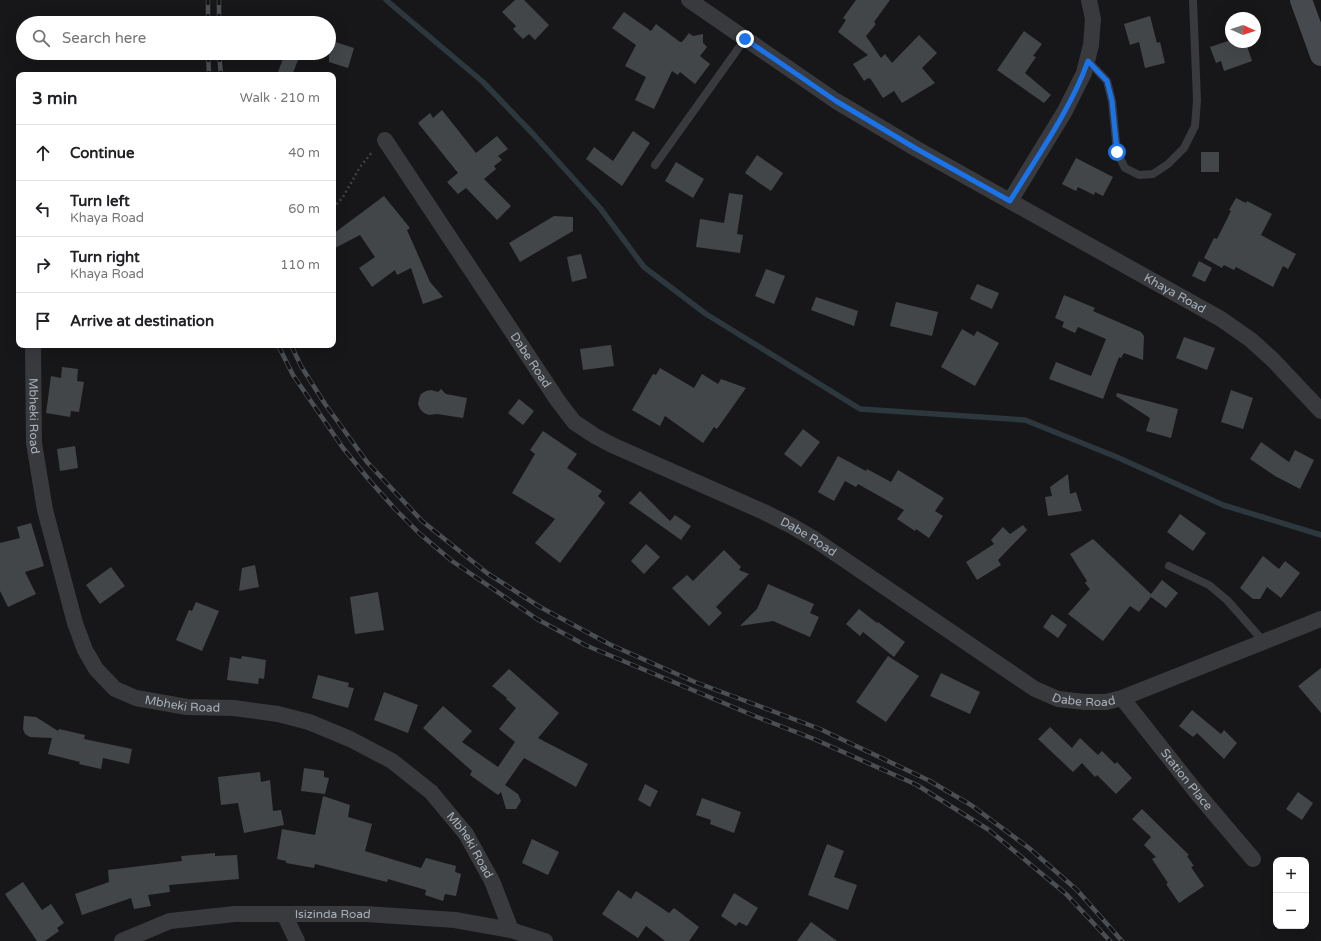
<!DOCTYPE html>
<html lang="en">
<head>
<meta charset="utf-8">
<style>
  :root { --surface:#fff; --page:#f2f2f2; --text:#202124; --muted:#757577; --line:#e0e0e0 }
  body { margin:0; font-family:"Varela Round",sans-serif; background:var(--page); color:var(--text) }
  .controls { position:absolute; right:12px; bottom:12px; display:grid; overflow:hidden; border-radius:8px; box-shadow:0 4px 16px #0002 }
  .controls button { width:36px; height:36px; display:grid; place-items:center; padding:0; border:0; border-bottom:1px solid var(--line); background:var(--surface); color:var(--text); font:20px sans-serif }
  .compass { position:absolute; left:1225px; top:12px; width:36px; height:36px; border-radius:50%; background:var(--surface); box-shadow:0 4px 16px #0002; rotate:93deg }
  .stop { position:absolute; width:12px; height:12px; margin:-9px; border:3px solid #1a73e8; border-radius:50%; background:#fff }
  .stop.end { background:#1a73e8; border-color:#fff; box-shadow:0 1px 4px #0008 }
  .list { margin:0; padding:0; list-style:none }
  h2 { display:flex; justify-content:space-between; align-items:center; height:52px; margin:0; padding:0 16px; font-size:17px }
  h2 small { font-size:13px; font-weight:400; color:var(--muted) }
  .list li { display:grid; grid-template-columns:26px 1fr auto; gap:12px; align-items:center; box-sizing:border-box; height:56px; padding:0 16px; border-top:1px solid var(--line) }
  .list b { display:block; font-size:15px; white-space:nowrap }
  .list p { margin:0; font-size:13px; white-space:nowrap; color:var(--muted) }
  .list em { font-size:13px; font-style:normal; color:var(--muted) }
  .icon { flex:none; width:22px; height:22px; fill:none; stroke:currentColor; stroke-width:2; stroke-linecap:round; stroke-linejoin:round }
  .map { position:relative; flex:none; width:1321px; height:941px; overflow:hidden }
  .search { position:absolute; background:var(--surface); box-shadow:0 4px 16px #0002; left:16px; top:16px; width:320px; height:44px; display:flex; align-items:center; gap:10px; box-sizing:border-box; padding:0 14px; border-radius:22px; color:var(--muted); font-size:15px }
  .panel { position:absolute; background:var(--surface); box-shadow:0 4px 16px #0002; left:16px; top:72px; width:320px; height:276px; border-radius:8px }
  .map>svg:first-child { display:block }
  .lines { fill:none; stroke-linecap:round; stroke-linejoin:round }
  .stream { stroke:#2d383e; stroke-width:5.5 }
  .building { fill:#434649 }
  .path { stroke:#3e4145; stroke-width:2.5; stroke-dasharray:2 3; stroke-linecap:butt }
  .lane { stroke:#383a3e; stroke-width:8 }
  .street { stroke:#383a3e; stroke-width:16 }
  .secondary { stroke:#46494e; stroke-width:22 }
  .rail-casing { stroke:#4b4e53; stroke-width:4.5 }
  .rail { stroke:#121214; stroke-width:3; stroke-dasharray:9; stroke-linecap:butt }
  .route { stroke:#1a73e8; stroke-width:5 }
  .labels { text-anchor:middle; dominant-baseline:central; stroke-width:3.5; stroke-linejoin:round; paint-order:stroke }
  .street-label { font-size:12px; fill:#a9b0b9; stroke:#121214 }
</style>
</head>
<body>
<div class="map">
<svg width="1321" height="941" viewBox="0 0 1321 941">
  <rect width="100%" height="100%" fill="#171719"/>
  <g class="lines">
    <path class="stream" d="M 386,0 L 483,82 L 534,135 L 600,208 L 644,267 L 706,314 L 860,409 L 1025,420 L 1119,458 L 1223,505 L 1321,535"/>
  </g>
  <path class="building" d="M 515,0 L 524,0 L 549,25 L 535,40 L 529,34 L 523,39 L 513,29 L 516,26 L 502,12 Z
    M 856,0 L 890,0 L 874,22 L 876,24 L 866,36 L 881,58 L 885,54 L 892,63 L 919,35 L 937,53 L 922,68 L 935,83 L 902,103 L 894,91 L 883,98 L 870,78 L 869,79 L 868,78 L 864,81 L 853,64 L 868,55 L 838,32 L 846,20 L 843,18 Z
    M 624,12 L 651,31 L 656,24 L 680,42 L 682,42 L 689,33 L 693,36 L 703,34 L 703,43 L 707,47 L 700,56 L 710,64 L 695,84 L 680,72 L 678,75 L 672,71 L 654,109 L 635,100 L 646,77 L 625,66 L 636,45 L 612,28 Z
    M 1150,16 L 1157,43 L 1160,42 L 1165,63 L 1145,68 L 1139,42 L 1130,45 L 1124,24 Z
    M 1024,31 L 1042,44 L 1033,56 L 1036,57 L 1025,73 L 1051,95 L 1044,103 L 997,70 Z
    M 329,40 L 354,48 L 348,68 L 329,62 Z
    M 1231,40 L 1231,42 L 1240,42 L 1242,48 L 1247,46 L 1252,61 L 1224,71 L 1221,61 L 1216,63 L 1210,47 Z
    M 285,53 L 301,53 L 292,75 L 277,75 Z
    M 442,110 L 476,153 L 497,136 L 508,149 L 498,156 L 502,160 L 494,166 L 496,169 L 484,179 L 511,206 L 497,220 L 466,188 L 458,194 L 447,182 L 458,173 L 418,123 L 430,113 L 433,118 Z
    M 633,131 L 650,143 L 622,186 L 586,159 L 594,147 L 613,161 Z
    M 1201,152 L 1219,152 L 1219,172 L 1201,172 Z
    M 757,155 L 783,173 L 771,191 L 745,173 Z
    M 1076,158 L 1113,177 L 1103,196 L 1095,192 L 1094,195 L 1078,187 L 1076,191 L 1062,184 Z
    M 676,162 L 704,179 L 693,198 L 665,181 Z
    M 729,193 L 743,195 L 737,234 L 743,235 L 740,253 L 696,247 L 700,219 L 724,223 Z
    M 384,196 L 410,228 L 407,230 L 430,282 L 443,297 L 423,304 L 411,268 L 397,275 L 395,270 L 372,287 L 359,268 L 375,257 L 360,235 L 333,249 L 333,234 Z
    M 1236,198 L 1246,203 L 1247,201 L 1272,214 L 1261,235 L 1296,254 L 1288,269 L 1283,266 L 1273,287 L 1236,267 L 1234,270 L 1224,265 L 1222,268 L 1204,258 L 1214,238 L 1217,239 L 1231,211 L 1229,210 Z
    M 554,216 L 573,217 L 573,231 L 520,262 L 509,243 Z
    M 581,254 L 587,278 L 572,282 L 567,257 Z
    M 1199,261 L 1212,268 L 1205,282 L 1192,276 Z
    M 766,269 L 785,276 L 774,304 L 755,296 Z
    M 977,284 L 999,293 L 992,309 L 970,299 Z
    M 1064,295 L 1095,308 L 1093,311 L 1141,332 L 1144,336 L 1143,360 L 1124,353 L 1121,358 L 1119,357 L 1103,399 L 1049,379 L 1056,362 L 1091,376 L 1106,339 L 1078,327 L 1075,333 L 1062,327 L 1064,322 L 1055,318 Z
    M 816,297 L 858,311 L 854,326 L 811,310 Z
    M 896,302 L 938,312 L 932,336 L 890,326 Z
    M 962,329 L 974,336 L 977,331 L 999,343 L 975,386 L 941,367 Z
    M 1184,337 L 1215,348 L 1207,370 L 1176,358 Z
    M 611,345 L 614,366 L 583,370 L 580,349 Z
    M 62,367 L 78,369 L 77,381 L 84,382 L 79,412 L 71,411 L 70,417 L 46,413 L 51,376 L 61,378 Z
    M 660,368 L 694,388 L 702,374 L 718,384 L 721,379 L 746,388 L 717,429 L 714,427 L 703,443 L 665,416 L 660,426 L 632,410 L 653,374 L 656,375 Z
    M 441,389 L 446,394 L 467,398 L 463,418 L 437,414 L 429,415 L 424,413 L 420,409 L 418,404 L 419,399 L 421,394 L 426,391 L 431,390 L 438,392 Z
    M 1231,390 L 1253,398 L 1243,429 L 1221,422 Z
    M 1117,393 L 1178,409 L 1171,438 L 1146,431 L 1150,418 L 1116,396 Z
    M 519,399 L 534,411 L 523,425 L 508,413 Z
    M 803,429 L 820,442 L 801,467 L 784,454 Z
    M 543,431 L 577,454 L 567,468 L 602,491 L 598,496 L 605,503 L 560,563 L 535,543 L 555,519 L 512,493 L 535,454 L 530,450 Z
    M 1261,442 L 1289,462 L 1295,450 L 1314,460 L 1300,489 L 1275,476 L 1250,459 Z
    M 75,446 L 78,468 L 60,471 L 57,449 Z
    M 838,456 L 866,471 L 867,469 L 891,482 L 898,470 L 944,498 L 935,511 L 943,516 L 929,538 L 916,529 L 915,531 L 897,519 L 904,510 L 858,484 L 856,487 L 845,481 L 834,501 L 818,492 Z
    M 1068,474 L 1070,494 L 1076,492 L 1082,511 L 1048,516 L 1045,497 L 1052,496 L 1050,487 Z
    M 640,491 L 670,521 L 675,515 L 691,526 L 681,540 L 629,503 Z
    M 1180,514 L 1206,533 L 1193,551 L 1167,532 Z
    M 31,523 L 44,566 L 25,572 L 36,594 L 8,607 L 0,591 L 0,543 L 20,538 L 17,527 Z
    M 1023,525 L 1027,530 L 998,560 L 1001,565 L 977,580 L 966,562 L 994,544 L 991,540 L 1003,527 L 1010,534 Z
    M 1093,539 L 1151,594 L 1162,580 L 1178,593 L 1166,608 L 1151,597 L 1139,612 L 1130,606 L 1103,641 L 1068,614 L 1090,589 L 1085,583 L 1087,581 L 1070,554 Z
    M 646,544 L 660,557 L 644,574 L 631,561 Z
    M 724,550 L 741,567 L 739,570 L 749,574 L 716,607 L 722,613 L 709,626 L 672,588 L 687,575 L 693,581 Z
    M 1263,556 L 1279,569 L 1285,561 L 1300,573 L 1281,598 L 1267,587 L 1260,599 L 1253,599 L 1240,588 Z
    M 255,565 L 259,587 L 239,591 L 242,568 Z
    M 111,567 L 125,586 L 100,604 L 86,585 Z
    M 768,584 L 814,604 L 810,613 L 819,617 L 810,637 L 773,621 L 740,626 L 757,609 Z
    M 378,592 L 384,630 L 355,634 L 350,597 Z
    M 196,602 L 219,611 L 202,651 L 176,640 L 189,610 L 192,611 Z
    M 859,609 L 877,623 L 878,622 L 905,642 L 894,657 L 863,632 L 860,636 L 846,624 Z
    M 1052,614 L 1067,625 L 1058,638 L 1043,627 Z
    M 242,656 L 266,660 L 264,679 L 259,678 L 258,684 L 227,680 L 230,657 L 241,659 Z
    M 888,656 L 919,676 L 886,722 L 856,702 Z
    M 1321,668 L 1321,713 L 1298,686 Z
    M 509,669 L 559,713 L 538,738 L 588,764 L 576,787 L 524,758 L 505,785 L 518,794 L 521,801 L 516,809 L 506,809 L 501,792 L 498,795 L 470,775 L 472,771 L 423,728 L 443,706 L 472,731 L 462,742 L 498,767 L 515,742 L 499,729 L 516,708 L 506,699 L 507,698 L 492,686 Z
    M 941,673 L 980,692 L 970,714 L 930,696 Z
    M 318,675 L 349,683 L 348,687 L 354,688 L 348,708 L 312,698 Z
    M 384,692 L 418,705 L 408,733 L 374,720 Z
    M 1192,710 L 1221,734 L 1224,730 L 1237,743 L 1224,759 L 1197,733 L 1193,737 L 1179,726 Z
    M 24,716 L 36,717 L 58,731 L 59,729 L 85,735 L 84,739 L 132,749 L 129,764 L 103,758 L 101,769 L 79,764 L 80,762 L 48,754 L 52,738 L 30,737 L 25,734 L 23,729 Z
    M 1050,727 L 1072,748 L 1080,738 L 1098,755 L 1102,751 L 1115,764 L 1117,762 L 1132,778 L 1116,794 L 1097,775 L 1095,777 L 1082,763 L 1073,772 L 1038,739 Z
    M 304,768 L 324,771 L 324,777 L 329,778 L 325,794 L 301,791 Z
    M 260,772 L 261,782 L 270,780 L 273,811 L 281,810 L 284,825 L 244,833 L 238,803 L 221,805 L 218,777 Z
    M 645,784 L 658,791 L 650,807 L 638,800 Z
    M 1298,792 L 1313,803 L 1302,820 L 1286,809 Z
    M 323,796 L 350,805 L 348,817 L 372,824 L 365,851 L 421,868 L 426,858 L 456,866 L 455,872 L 461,874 L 456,896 L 445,894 L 443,901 L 425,895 L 426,890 L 388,879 L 387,882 L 315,864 L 314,868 L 286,863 L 286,861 L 277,859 L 282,829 L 315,835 Z
    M 702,798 L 741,812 L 734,833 L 710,824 L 711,820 L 696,815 Z
    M 1142,809 L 1189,855 L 1187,856 L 1194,866 L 1191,867 L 1204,886 L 1179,903 L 1166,884 L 1168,883 L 1152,859 L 1156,857 L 1144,845 L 1151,837 L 1132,819 Z
    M 532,839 L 559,852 L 548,875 L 522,863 Z
    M 827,844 L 844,851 L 834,877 L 857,885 L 848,910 L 808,895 Z
    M 215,853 L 215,856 L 237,855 L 239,879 L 169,885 L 170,892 L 148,895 L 151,906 L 134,909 L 131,898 L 82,915 L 75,894 L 109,882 L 108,870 L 182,861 L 181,856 Z
    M 23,882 L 42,910 L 51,904 L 64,923 L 57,928 L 59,931 L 45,941 L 37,941 L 5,894 Z
    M 618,890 L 631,899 L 636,891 L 669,913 L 674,908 L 699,927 L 689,941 L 665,941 L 646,926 L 638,938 L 602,914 Z
    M 734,893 L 758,908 L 747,926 L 739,922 L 736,926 L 721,916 Z
    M 811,922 L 837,941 L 797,941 Z"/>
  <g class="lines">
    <path class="path" d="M 333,208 L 343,197 L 360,167 L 373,151"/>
    <path class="lane" d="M 1088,61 L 1107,81 L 1112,101 L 1117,152 L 1125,168 L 1139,175 L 1153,174 L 1168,164 L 1184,148 L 1195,126 L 1197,100 L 1193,0
      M 655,165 L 745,39
      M 1169,566 L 1209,585 L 1227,600 L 1264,642"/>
    <g class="street">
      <path id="s1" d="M 689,0 L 836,101 L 915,148 L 1221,319 L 1251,340 L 1273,360 L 1321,411"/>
      <path id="s2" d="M 385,140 L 558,401 L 574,422 L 595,436 L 612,445 L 764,512 L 792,526 L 814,539 L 1035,689 L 1058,699 L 1085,702 L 1106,702 L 1122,698 L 1321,619"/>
      <path d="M 1010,201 L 1065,111 L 1084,73 L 1091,45 L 1093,19 L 1089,0"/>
      <path id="s3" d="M 33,345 L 34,443 L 45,510 L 75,623 L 85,650 L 96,669 L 115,689 L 136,698 L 187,707 L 234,708 L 278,714 L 309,722 L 350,739 L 392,761 L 431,792 L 466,834 L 492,881 L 511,930"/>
      <path id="s4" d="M 1122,698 L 1197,793 L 1253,859"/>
      <path d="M 284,914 L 297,941"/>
      <path id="s5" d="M 122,941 L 170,921 L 235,914 L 366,914 L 455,920 L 511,930 L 545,941"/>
    </g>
    <path class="secondary" d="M 1301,0 L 1321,55"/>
    <defs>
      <path id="rail" d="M 208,23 L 208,0
        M 219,23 L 219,0
        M 208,53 L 209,75
        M 219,53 L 221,75
        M 278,345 L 293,375 L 343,448 L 370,481 L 396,510 L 420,534 L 452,561 L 537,619 L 585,645 L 757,717 L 814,739 L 917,785 L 989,830 L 1066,894 L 1110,941
        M 291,345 L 301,366 L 325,404 L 367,462 L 422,521 L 487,573 L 540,607 L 611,645 L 695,682 L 820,729 L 928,780 L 971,805 L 1029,848 L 1077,890 L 1122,941"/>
    </defs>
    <use href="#rail" class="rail-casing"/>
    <use href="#rail" class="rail"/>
  </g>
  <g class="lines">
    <path class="route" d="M 745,39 L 836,101 L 915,148 L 1010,201 C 1036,158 1071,109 1088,61 L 1107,81 L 1112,101 L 1117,152"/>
  </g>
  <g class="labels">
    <g class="street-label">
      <text stroke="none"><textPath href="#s1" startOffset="568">Khaya Road</textPath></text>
      <text stroke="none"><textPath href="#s2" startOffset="264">Dabe Road</textPath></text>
      <text stroke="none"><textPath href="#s3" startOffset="71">Mbheki Road</textPath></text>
      <text stroke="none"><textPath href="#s2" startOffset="601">Dabe Road</textPath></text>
      <text stroke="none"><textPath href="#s2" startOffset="925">Dabe Road</textPath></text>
      <text stroke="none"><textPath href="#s3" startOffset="431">Mbheki Road</textPath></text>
      <text stroke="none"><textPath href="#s4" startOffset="104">Station Place</textPath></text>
      <text stroke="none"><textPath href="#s3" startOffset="767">Mbheki Road</textPath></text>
      <text stroke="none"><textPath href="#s5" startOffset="215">Isizinda Road</textPath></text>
    </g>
  </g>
</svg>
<div class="controls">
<button>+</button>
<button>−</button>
</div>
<svg class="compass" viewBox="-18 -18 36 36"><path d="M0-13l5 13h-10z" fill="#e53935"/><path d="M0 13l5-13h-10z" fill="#757577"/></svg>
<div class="stop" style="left:1117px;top:152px"></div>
<div class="stop end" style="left:745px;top:39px"></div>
<div class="search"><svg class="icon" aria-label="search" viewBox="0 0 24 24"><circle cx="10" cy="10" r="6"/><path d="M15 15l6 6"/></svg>Search here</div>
<section class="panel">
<h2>3 min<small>Walk · 210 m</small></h2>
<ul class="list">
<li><svg class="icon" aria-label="ahead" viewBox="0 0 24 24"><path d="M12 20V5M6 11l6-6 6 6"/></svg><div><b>Continue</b></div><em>40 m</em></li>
<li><svg class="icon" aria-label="left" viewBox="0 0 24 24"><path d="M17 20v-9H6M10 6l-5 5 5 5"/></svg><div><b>Turn left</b><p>Khaya Road</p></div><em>60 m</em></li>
<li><svg class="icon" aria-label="right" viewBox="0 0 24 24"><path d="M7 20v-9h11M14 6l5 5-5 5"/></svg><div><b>Turn right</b><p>Khaya Road</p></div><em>110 m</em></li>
<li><svg class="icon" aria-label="arrive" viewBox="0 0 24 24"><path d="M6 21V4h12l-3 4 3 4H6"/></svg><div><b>Arrive at destination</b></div></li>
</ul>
</section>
</div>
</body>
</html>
